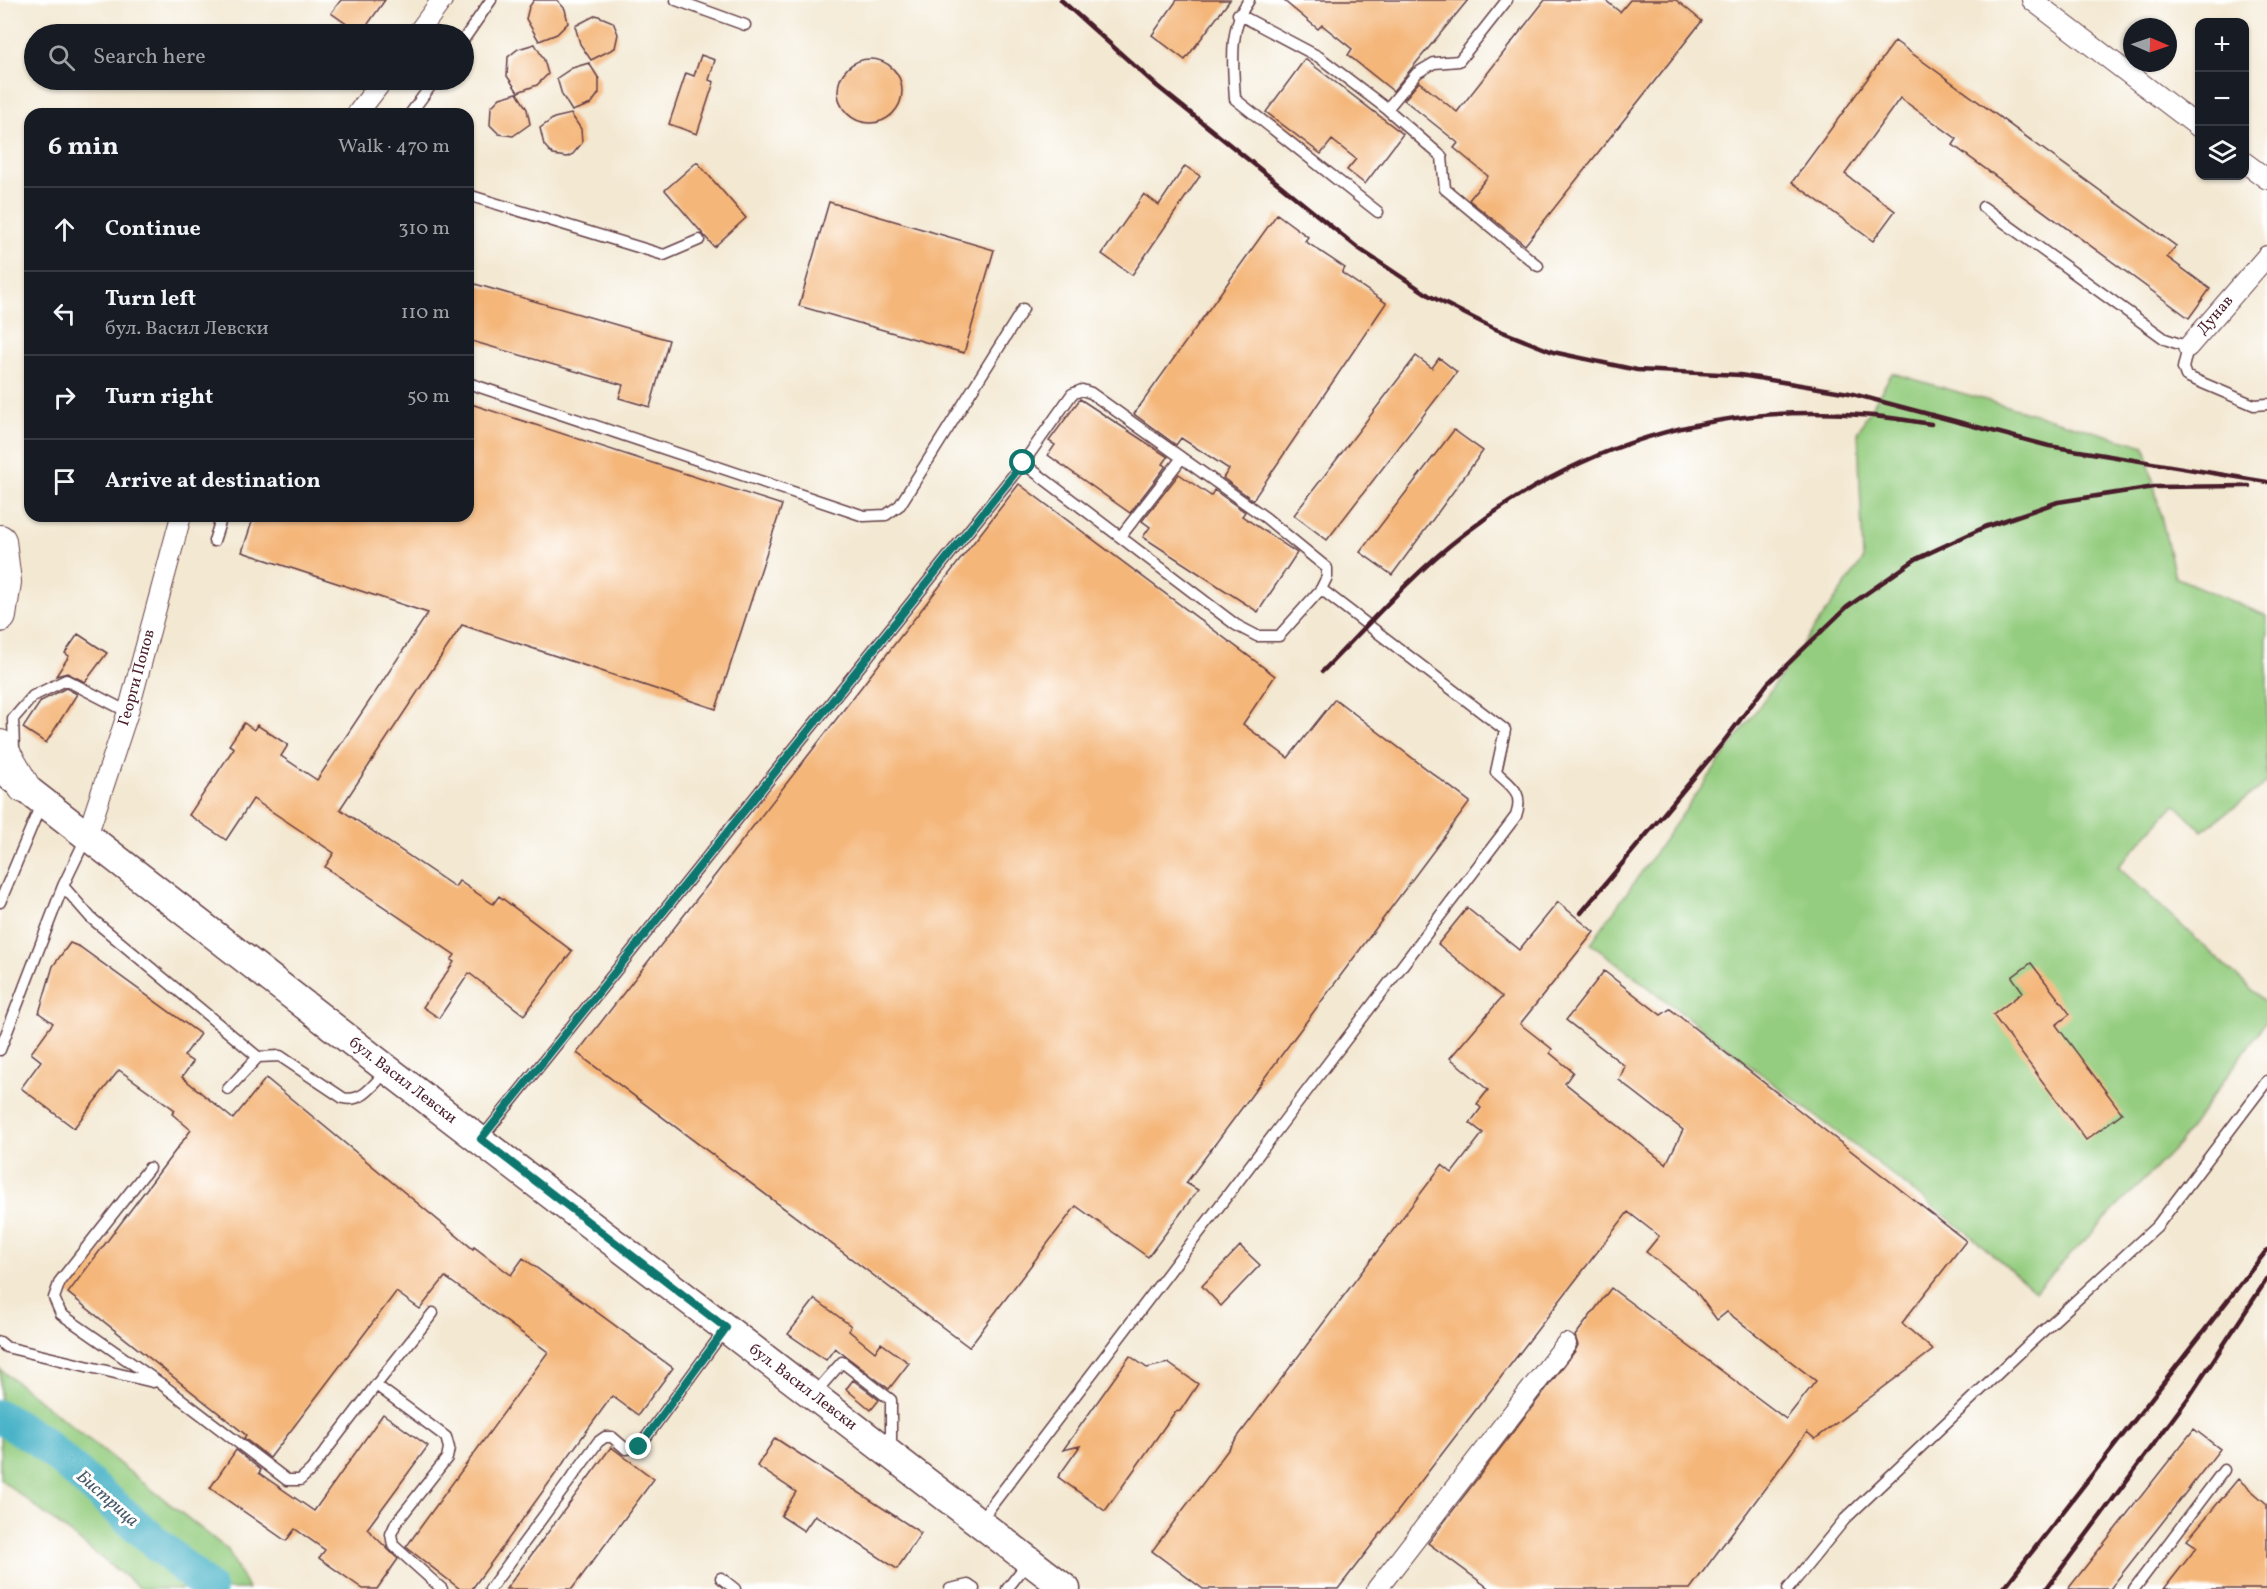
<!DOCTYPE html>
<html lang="en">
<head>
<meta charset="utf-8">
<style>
  :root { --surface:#171b24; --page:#20242c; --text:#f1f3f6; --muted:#9ea1a6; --line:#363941 }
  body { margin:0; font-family:Vollkorn,serif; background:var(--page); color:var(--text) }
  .controls { position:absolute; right:18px; top:18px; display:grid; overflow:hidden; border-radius:12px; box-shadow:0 2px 4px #0004 }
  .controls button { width:54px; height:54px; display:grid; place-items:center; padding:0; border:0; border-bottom:2px solid var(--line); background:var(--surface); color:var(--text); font:30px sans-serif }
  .compass { position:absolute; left:2123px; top:18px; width:54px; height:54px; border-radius:50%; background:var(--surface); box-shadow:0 2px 4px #0004; rotate:92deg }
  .stop { position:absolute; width:18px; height:18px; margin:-14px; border:4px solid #0f766e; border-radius:50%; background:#fff }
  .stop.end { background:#0f766e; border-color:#fff; box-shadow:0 2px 6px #0008 }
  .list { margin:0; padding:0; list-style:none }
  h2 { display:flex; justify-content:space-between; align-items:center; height:78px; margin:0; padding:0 24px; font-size:26px }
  h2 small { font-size:20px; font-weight:400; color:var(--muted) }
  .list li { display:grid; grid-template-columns:39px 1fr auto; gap:18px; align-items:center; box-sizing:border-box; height:84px; padding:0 24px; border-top:2px solid var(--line) }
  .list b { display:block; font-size:22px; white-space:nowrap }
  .list p { margin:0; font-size:20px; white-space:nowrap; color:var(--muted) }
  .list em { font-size:20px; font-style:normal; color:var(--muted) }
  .icon { flex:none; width:33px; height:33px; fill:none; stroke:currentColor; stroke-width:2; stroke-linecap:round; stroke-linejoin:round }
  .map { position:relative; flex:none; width:2267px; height:1589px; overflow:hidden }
  .search { position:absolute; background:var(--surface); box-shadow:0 2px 4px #0004; left:24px; top:24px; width:450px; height:66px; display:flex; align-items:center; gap:15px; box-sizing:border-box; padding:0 21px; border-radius:33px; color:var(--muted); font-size:22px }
  .panel { position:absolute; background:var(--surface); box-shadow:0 2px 4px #0004; left:24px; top:108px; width:450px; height:414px; border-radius:18px }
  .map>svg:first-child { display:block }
  .green { fill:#95cd80; stroke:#707656; stroke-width:1.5 }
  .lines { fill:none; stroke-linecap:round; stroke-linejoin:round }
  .river { stroke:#48b3c7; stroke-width:34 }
  .building { fill:#f4b679 }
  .lane-casing { stroke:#633d44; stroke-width:13 }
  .street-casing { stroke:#633d44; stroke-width:22 }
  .secondary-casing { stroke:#633d44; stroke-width:31 }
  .primary-casing { stroke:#633d44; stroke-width:34 }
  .lane { stroke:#fff; stroke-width:10 }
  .street { stroke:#fff; stroke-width:20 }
  .secondary { stroke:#fff; stroke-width:28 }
  .primary { stroke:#fff; stroke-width:32 }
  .rail { stroke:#4a1f2b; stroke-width:4.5 }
  .route { stroke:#0f766e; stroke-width:8 }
  .labels { text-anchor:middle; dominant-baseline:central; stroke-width:6; stroke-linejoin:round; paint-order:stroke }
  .street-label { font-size:16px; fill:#4a1f2b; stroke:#fff }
  .water-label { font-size:18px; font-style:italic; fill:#495a69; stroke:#fff }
</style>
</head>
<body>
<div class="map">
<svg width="2267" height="1589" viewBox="0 0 2267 1589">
  <rect width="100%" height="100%" fill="#fff"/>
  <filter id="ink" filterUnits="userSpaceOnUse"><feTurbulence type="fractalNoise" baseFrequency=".0167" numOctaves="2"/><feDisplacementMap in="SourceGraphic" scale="12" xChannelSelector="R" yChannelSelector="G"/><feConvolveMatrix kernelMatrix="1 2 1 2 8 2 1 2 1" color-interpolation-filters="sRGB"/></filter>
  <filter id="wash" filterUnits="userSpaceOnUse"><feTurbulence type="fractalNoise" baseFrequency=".008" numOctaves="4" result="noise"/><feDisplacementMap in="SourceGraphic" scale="24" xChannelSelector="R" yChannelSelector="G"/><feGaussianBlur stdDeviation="1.35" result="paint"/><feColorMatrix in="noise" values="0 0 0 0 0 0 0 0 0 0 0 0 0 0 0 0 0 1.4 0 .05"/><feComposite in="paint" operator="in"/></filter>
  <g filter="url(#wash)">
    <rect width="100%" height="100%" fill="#f3e8d2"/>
    <path class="green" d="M 1892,373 L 2145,446 L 2175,577 L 2267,616 L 2267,783 L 2202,831 L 2175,804 L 2118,867 L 2267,1004 L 2267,1020 L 2179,1144 L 2035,1291 L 1969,1234 L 1591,943 L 1863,560 L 1858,431 Z
      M 0,1369 L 228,1550 L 248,1589 L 141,1589 L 0,1479 Z"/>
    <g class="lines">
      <path class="river" d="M 0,1417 L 39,1440 L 209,1589"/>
    </g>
    <g id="blocks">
      <path class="building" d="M 341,0 L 385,0 L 361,34 L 331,13 Z
        M 534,0 L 557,0 L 565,9 L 568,23 L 557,34 L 539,41 L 526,19 L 529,7 Z
        M 1177,0 L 1230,0 L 1185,60 L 1152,35 Z
        M 1283,0 L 1468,0 L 1393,91 L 1348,55 L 1352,49 L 1322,25 L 1318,29 Z
        M 1545,0 L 1605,0 L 1620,12 L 1630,0 L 1676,0 L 1702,21 L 1525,245 L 1469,200 L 1488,176 L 1454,148 L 1458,143 L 1404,100 L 1419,82 L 1457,112 Z
        M 596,15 L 613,22 L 618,34 L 615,48 L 591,60 L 580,44 L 575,26 Z
        M 1895,41 L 2176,246 L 2167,257 L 2210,289 L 2189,318 L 1953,145 L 1957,139 L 1900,98 L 1845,174 L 1895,211 L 1873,241 L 1792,182 Z
        M 535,44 L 544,60 L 548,74 L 537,85 L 518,92 L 507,76 L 508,57 L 518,49 Z
        M 701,55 L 715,60 L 709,80 L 714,82 L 697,134 L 669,124 L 686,73 L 694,76 Z
        M 1305,59 L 1403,134 L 1365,184 L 1347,170 L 1356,159 L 1332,140 L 1321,154 L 1266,112 Z
        M838 91a32 32 0 1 1 64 0a32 32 0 1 1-64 0Z
        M 589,63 L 599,79 L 599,93 L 591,104 L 572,111 L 562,95 L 557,78 L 572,68 Z
        M 517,93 L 527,109 L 530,124 L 513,136 L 499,134 L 490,125 L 491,107 L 500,98 Z
        M 571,114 L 581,129 L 582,143 L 573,154 L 567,157 L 553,155 L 544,145 L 540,128 L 554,118 Z
        M 697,162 L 746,218 L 714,247 L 665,190 Z
        M 1185,166 L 1200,176 L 1132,275 L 1102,254 L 1144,194 L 1159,205 Z
        M 829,202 L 994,250 L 964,353 L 799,306 Z
        M 1277,214 L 1308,237 L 1305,241 L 1345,268 L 1342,273 L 1386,303 L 1253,500 L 1223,478 L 1229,469 L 1181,438 L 1176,445 L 1134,414 Z
        M 468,282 L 669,340 L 650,407 L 619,398 L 623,385 L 468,340 Z
        M 1416,356 L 1432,368 L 1439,358 L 1457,372 L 1327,540 L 1294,515 Z
        M 1080,399 L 1168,457 L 1163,464 L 1166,466 L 1130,513 L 1048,455 L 1055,445 L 1049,441 Z
        M 468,403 L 782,505 L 716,709 L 462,625 L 340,809 L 455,887 L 459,881 L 493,904 L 499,896 L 572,951 L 524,1015 L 469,973 L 439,1018 L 423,1007 L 454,962 L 451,960 L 455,955 L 325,867 L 334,853 L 253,799 L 226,840 L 189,815 L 234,748 L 229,745 L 244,723 L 254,730 L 257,725 L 288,745 L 281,756 L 317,780 L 428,613 L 242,552 L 254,516 L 468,516 Z
        M 1454,430 L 1483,451 L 1392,575 L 1360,552 Z
        M 1179,474 L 1211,496 L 1214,490 L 1245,512 L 1242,516 L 1297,553 L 1258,612 L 1143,537 L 1150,527 L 1142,521 Z
        M 1019,484 L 1275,676 L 1243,724 L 1288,758 L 1335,699 L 1470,802 L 1186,1183 L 1198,1190 L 1148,1257 L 1076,1206 L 969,1347 L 577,1053 Z
        M 78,634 L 107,653 L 85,682 L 67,673 L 56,676 L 69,656 L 65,653 Z
        M 66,688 L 77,694 L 46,743 L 23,728 L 41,701 Z
        M 1558,902 L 1594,932 L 1520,1024 L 1552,1049 L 1550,1053 L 1573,1072 L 1565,1083 L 1666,1164 L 1683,1130 L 1619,1080 L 1625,1066 L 1566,1020 L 1604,971 L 1661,1015 L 1670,1009 L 1966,1241 L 1902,1323 L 1933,1350 L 1815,1439 L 1807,1432 L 1690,1589 L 1490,1589 L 1428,1543 L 1575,1351 L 1578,1345 L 1575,1336 L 1611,1288 L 1786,1419 L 1816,1381 L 1727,1312 L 1717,1320 L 1695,1290 L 1646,1252 L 1659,1236 L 1628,1212 L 1338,1589 L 1203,1589 L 1152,1551 L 1442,1165 L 1452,1173 L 1483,1133 L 1470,1123 L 1481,1108 L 1477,1104 L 1488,1090 L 1450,1058 L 1502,997 L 1438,944 L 1467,908 L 1519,950 Z
        M 70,943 L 80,947 L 200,1034 L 184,1056 L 193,1062 L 182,1077 L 233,1119 L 266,1078 L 473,1249 L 474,1247 L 511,1275 L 523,1258 L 673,1368 L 638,1415 L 612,1396 L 472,1589 L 460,1589 L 406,1547 L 548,1352 L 445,1277 L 420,1309 L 396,1292 L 270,1458 L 244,1438 L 246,1435 L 68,1293 L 191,1130 L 172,1114 L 175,1110 L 119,1070 L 74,1128 L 21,1088 L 41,1061 L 31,1053 L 53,1023 L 39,1013 L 53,966 Z
        M 2031,963 L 2070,1014 L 2056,1025 L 2122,1113 L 2086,1140 L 1993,1015 L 2023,992 L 2012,977 Z
        M 1240,1246 L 1260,1265 L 1221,1306 L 1202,1286 Z
        M 815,1299 L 851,1326 L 849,1331 L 875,1352 L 881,1343 L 909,1363 L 889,1389 L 835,1348 L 826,1360 L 788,1334 Z
        M 1130,1356 L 1147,1368 L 1168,1363 L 1198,1384 L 1180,1411 L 1175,1412 L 1105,1511 L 1058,1477 L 1080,1446 L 1063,1450 Z
        M 853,1380 L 879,1400 L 871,1410 L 846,1389 Z
        M 383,1414 L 428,1446 L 367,1529 L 398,1559 L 377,1589 L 363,1589 L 319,1558 L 325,1550 L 295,1529 L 286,1541 L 210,1488 L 236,1450 L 261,1470 L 259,1473 L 314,1511 Z
        M 2194,1429 L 2220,1449 L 2110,1589 L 2068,1589 Z
        M 775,1438 L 921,1533 L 897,1569 L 815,1515 L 804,1531 L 781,1516 L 796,1492 L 757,1466 Z
        M 611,1447 L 654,1479 L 572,1589 L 506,1589 Z
        M 2238,1479 L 2267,1504 L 2267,1589 L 2164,1589 L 2197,1547 L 2187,1540 Z"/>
    </g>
  </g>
  <g filter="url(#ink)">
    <use href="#blocks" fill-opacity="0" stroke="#633d44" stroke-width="1.5"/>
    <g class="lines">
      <defs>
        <path id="lane" d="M 676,0 L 745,25
          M 1249,0 C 1228,28 1233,65 1235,99 L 1378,212
          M 1238,14 L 1319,57 L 1387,109 L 1442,157 L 1445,189 L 1538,266
          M 464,39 L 491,0
          M 1387,109 L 1417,73 L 1434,63 L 1459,61 L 1507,0
          M 410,114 L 435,80
          M 468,195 L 664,255 L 699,240
          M 1983,207 L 2165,339 L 2188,347 L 2183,368 L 2186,376 L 2254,405 L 2267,404
          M 468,383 L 864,516 L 886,515 L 900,505 L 1023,309
          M 1023,463 L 1072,394 L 1082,390 L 1091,393 L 1266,518 L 1327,568 L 1327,577 L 1321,589
          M 1121,536 L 1181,459
          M 214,541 L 222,516
          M 14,749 L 13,719 L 33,696 L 66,680 L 128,712
          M 63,886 L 91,918 L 258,1057
          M 0,902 L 42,802
          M 0,1050 L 63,886 L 87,836
          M 228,1089 L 258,1057 L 280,1056 L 343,1098 C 363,1103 375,1083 387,1070
          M 481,1139 L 1023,463 L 1236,625 L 1257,636 L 1279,636 L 1321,589 L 1505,730 L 1496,772 C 1512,787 1524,792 1516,816 L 979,1522
          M 149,1168 L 60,1281 L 54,1298 L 61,1314 L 160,1383 L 287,1480 L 300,1480 L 311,1470 L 376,1385 L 446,1437 L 449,1448 L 447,1458 L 396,1523 L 391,1534 L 393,1545 L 442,1589
          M 0,1342 L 6,1347 L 153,1382
          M 376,1385 L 433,1313
          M 813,1395 L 842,1362 L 891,1400 L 891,1451
          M 721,1578 L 735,1589
          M 490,1589 L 598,1442 L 605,1437 L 612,1437 L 626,1449 L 639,1447 L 726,1328
          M 950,1589 L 968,1585 L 974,1589
          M 1007,1589 L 1029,1561
          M 1788,1589 L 1845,1519 L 2030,1343 L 2157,1226 L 2267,1081
          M 2134,1589 L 2224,1470"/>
        <g id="street">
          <path d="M 2032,0 L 2200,128"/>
          <path d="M 417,34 L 442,0"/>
          <path d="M 357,114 L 383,80"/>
          <path d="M 2244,162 L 2267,179"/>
          <path id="s1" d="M 2188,347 L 2267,256"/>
          <path id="s2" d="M 87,836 L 128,712 L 181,516"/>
          <path d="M 1377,1589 L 1566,1344"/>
        </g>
        <g id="secondary">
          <path id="s3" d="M 6,773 L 387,1069 L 1066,1589"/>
        </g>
        <path id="primary" d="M 0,541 L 5,582 L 0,616
          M 0,746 L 24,787"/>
      </defs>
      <use href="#lane" class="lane-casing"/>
      <use href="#street" class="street-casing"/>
      <use href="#secondary" class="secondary-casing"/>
      <use href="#primary" class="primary-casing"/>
      <use href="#lane" class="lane"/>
      <use href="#street" class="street"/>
      <use href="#secondary" class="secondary"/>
      <use href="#primary" class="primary"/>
      <path class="rail" d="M 1061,0 L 1157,86 L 1358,248 L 1430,296 L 1493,328 L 1553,352 L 1637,370 L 1740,375 L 1849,393 L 2049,446 L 2267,482
        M 1323,671 C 1368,625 1412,574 1463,535 C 1602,427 1760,393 1931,424
        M 1581,913 L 1721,745 L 1768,683 L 1847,607 L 1916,559 L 1985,527 L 2058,502 L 2154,487 L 2249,486
        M 2003,1589 L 2267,1250
        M 2046,1589 L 2189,1397 L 2267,1279"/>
    </g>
  </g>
  <g class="lines" filter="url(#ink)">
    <path class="route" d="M 639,1447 L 726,1328 L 481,1139 L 1023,463"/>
  </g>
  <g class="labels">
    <g class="street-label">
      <text stroke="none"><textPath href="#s1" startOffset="42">Дунав</textPath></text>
      <text stroke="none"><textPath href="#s2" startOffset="166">Георги Попов</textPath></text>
      <text stroke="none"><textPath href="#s3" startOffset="502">бул. Васил Левски</textPath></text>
      <text stroke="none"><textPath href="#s3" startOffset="1006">бул. Васил Левски</textPath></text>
    </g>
    <g class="water-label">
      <text transform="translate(107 1499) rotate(41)">Бистрица</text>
    </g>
  </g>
</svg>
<div class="controls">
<button>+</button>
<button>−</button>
<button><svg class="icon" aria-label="layers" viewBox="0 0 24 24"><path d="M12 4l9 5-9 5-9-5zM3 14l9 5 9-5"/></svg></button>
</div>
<svg class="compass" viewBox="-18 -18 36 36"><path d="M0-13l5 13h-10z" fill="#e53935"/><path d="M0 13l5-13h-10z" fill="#9ea1a6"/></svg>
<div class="stop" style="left:1023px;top:463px"></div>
<div class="stop end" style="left:639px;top:1447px"></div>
<div class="search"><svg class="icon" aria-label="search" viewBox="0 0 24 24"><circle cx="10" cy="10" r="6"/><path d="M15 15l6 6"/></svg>Search here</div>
<section class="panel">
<h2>6 min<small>Walk · 470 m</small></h2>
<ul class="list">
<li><svg class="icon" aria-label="ahead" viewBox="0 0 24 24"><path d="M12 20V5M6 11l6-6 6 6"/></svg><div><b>Continue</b></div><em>310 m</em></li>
<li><svg class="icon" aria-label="left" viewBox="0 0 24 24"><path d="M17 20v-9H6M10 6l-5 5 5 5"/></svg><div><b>Turn left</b><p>бул. Васил Левски</p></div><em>110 m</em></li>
<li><svg class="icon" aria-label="right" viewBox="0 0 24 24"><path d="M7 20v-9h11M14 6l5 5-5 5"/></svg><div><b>Turn right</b></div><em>50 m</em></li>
<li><svg class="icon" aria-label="arrive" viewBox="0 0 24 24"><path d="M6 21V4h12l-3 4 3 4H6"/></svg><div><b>Arrive at destination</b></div></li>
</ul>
</section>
</div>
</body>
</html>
